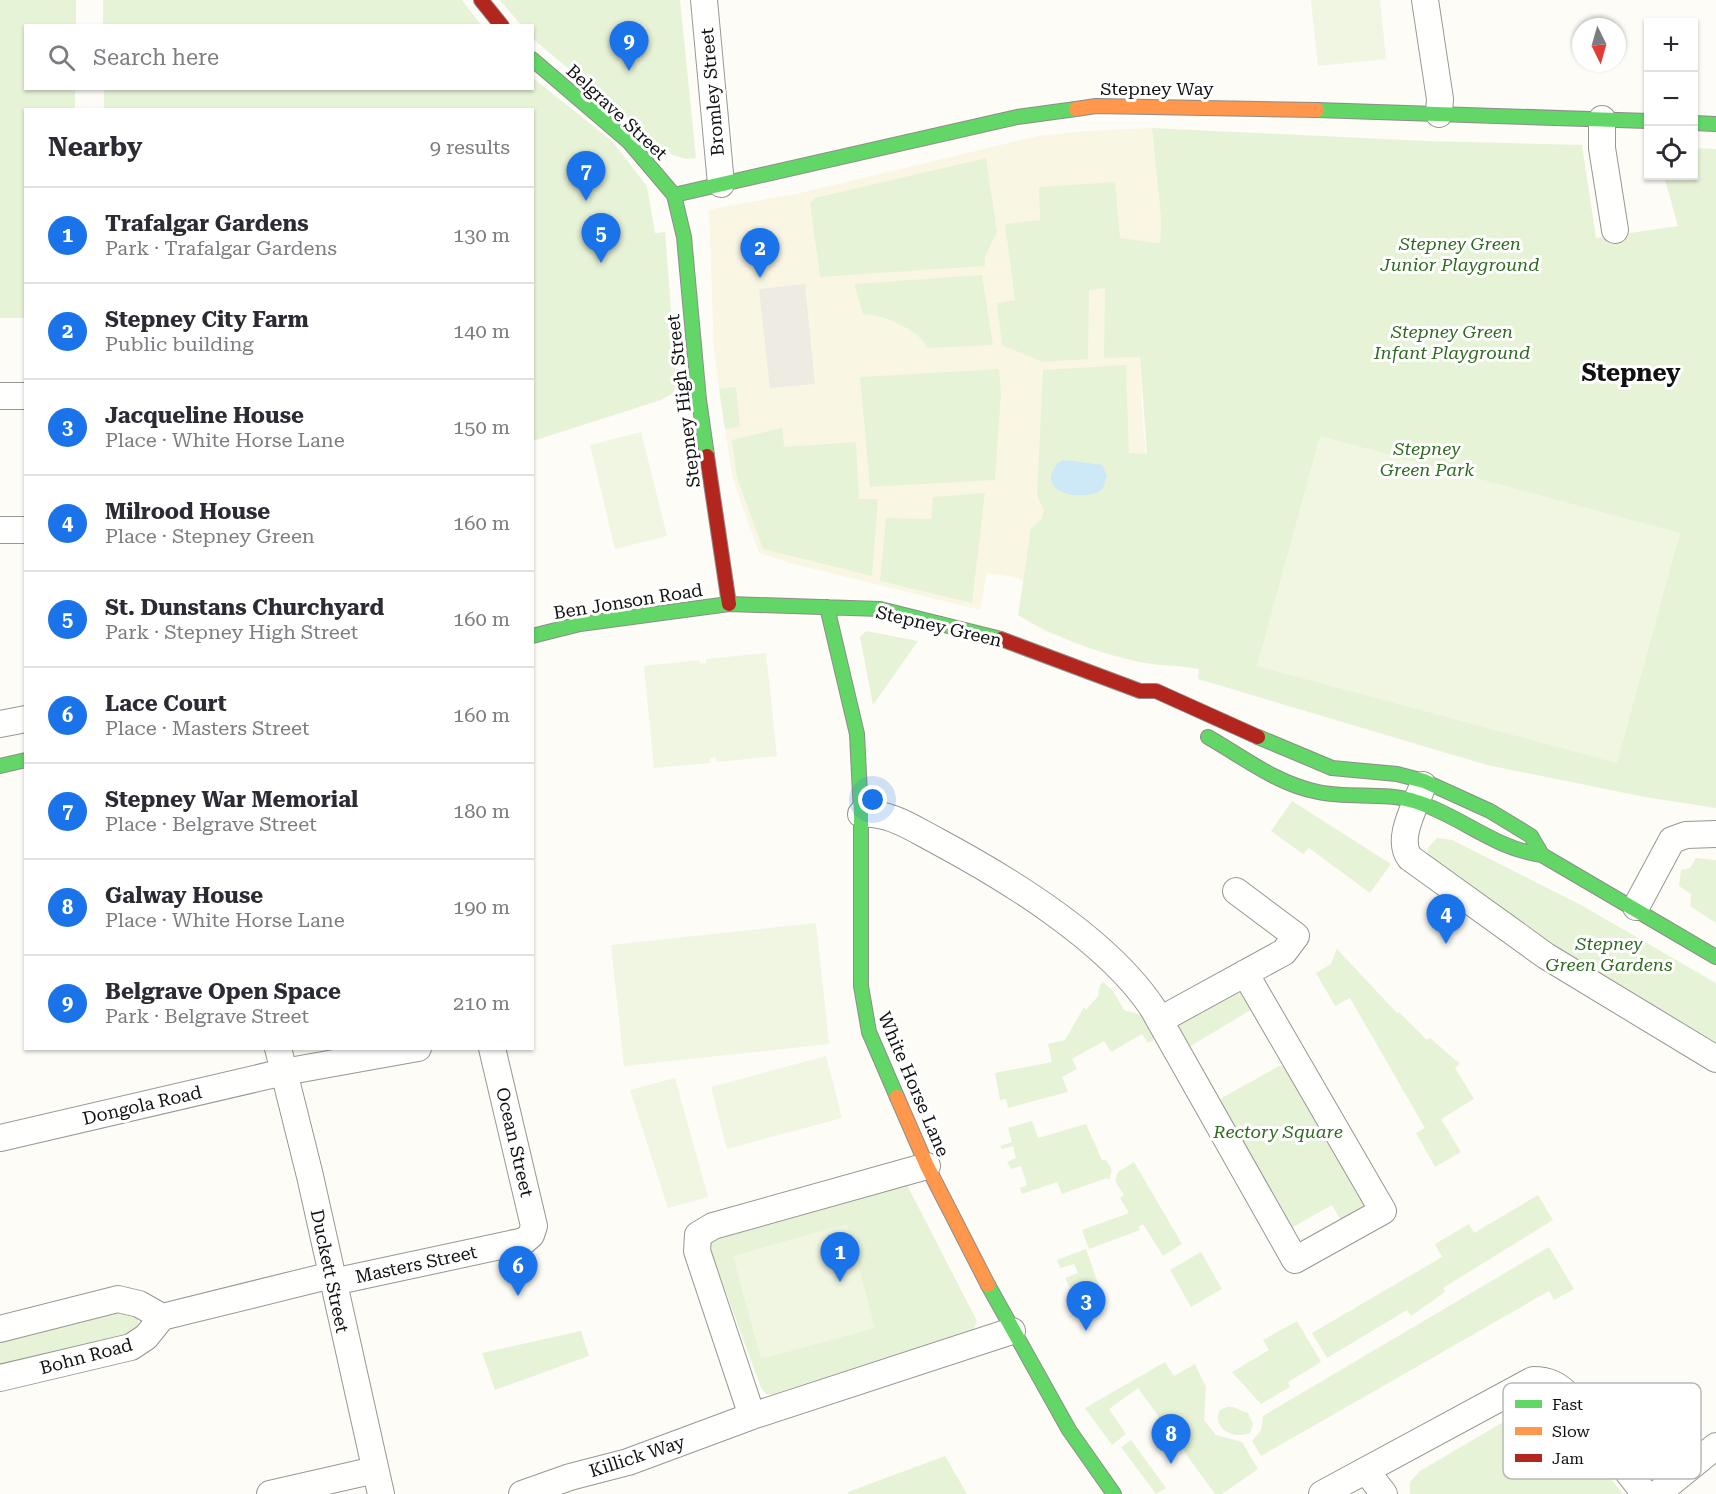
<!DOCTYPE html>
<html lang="en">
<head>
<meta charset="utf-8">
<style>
  :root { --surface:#fff; --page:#f7f7f7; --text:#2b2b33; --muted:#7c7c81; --line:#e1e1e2; --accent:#1a73e8 }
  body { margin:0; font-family:"Roboto Serif",serif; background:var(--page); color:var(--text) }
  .controls { position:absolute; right:18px; top:18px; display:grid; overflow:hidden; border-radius:0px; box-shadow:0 2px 4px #0004 }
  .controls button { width:54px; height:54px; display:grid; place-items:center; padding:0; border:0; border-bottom:2px solid var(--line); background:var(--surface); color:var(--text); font:30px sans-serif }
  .compass { position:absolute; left:1572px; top:18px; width:54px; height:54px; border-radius:50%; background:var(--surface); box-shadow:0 2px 4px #0004; rotate:175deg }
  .you { position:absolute; left:873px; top:800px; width:21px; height:21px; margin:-15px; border:4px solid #fff; border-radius:50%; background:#1a73e8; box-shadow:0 0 0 9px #1a73e833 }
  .badge { display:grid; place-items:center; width:39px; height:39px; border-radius:50%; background:var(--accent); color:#fff; font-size:20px; font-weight:700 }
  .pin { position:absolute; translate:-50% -50px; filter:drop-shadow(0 2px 3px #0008) }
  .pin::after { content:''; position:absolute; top:32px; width:21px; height:18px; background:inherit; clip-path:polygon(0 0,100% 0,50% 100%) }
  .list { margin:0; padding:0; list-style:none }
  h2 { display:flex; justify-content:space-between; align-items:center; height:78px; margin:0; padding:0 24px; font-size:26px }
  h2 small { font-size:20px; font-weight:400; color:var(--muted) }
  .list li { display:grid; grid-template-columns:39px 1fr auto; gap:18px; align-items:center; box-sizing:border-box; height:96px; padding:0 24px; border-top:2px solid var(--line) }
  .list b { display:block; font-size:22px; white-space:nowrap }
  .list p { margin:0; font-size:20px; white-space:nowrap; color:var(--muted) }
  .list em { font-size:20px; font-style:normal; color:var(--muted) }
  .icon { flex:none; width:33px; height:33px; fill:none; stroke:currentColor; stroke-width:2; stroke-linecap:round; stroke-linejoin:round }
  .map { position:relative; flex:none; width:1716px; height:1494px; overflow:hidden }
  .search { position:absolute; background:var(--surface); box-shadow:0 2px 4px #0004; left:24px; top:24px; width:510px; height:66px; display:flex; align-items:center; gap:15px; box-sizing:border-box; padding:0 21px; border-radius:0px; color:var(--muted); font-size:22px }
  .panel { position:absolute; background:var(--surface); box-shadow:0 2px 4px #0004; left:24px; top:108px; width:510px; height:942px; border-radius:0px }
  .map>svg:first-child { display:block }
  .farmland { fill:#f9f7e4 }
  .green { fill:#e7f3d7 }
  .pitch { fill:#f0f6e1 }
  .plaza { fill:#edebe2 }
  .water { fill:#cde8f7 }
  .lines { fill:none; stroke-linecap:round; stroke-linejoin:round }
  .street-casing { stroke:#979795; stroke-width:28 }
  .fast-casing { stroke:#8e8d8b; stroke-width:16 }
  .slow-casing { stroke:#8e8d8b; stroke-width:16 }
  .jam-casing { stroke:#8e8d8b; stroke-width:16 }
  .street { stroke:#fffffe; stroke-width:26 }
  .fast { stroke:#63d668; stroke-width:14 }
  .slow { stroke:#ff974d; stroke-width:14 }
  .jam { stroke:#b3261e; stroke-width:14 }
  .labels { text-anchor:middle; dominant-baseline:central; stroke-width:6; stroke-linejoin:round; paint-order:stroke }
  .street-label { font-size:18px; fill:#111; stroke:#fff }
  .park-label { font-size:18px; font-style:italic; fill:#2f6b1f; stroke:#fff }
  .district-label { font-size:24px; font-weight:bold; fill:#111; stroke:#fff }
  .key { fill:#fff; stroke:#b8b8b8; stroke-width:1.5 }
  .key-label { font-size:16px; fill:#111 }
</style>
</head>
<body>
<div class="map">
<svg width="1716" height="1494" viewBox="0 0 1716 1494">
  <rect width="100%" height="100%" fill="#fdfcf7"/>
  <path class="farmland" d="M 1152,128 L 1161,219 L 1160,243 L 1140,355 L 1143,427 L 1156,522 L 1140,662 L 1044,631 L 1018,615 L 1025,581 L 1013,577 L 987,573 L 980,610 L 790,563 L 759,553 L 733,480 L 725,429 L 714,351 L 709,211 L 716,208 L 800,193 L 1038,136 L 1086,131 Z"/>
  <path class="green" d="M 0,0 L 76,0 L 76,25 L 26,26 L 26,88 L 75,89 L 75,109 L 26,110 L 25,318 L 0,318 Z
    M 103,0 L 462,0 L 481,25 L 103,25 Z
    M 500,0 L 680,0 L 696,158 L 686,159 L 672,155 L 533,39 L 532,26 L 521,25 Z
    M 533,78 L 612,141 L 647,186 L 655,233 L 665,232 L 677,385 L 672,394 L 661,400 L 533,441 L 532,110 L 104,109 L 104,89 L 532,88 Z
    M 1152,128 L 1425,141 L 1582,145 L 1596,238 L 1678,226 L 1664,176 L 1694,176 L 1694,148 L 1716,149 L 1716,808 L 1645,797 L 1487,765 L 1198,679 L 1199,669 C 1179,665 1158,666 1139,662 C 1098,653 1054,637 1018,615 L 1031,529 L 1041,519 L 1044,510 L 1037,496 L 1043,370 L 1126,365 L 1129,453 L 1147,454 L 1140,357 L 1104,358 L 1105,288 L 1089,290 L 1088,359 L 1043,362 L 1002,345 L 997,303 L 1015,300 L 1005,224 L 1040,220 L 1039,187 L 1115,182 L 1120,238 L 1160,243 L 1161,219 Z
    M 986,158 L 997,232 L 985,257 L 985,266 L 820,277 L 810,203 L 815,198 Z
    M 982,275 L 993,345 L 927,348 C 921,330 881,314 863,314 L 854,284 Z
    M 999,369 L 1001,393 L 995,480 L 870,487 L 860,377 Z
    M 736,387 L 740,427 L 725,429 L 719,389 Z
    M 782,428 L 784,447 L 856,442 L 859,499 L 878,499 L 872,576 L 763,549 L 737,478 L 732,440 Z
    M 985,493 L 972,603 L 880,581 L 886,518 L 931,519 L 933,497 Z
    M 866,631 L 918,641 L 873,705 L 860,637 Z
    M 1292,801 L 1391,864 L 1370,893 L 1309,848 L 1303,854 L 1271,831 Z
    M 1437,838 L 1452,840 L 1581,905 L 1716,983 L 1716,1048 L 1596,979 L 1427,856 L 1428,848 Z
    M 1696,858 L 1716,860 L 1716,923 L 1690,906 L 1691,894 L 1679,886 L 1681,870 L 1690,868 Z
    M 1337,949 L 1397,1013 L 1399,1012 L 1427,1040 L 1430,1038 L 1460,1064 L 1455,1068 L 1474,1099 L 1441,1119 L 1461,1152 L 1435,1167 L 1416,1133 L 1425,1128 L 1350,998 L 1335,1006 L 1316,973 L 1331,964 Z
    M 1102,981 L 1113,991 L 1124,1010 L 1145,1016 L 1157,1038 L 1148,1043 L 1142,1034 L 1111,1052 L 1104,1041 L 1072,1059 L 1077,1069 L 1062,1077 L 1068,1092 L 1008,1108 L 1006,1099 L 1000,1100 L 995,1073 L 1052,1062 L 1048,1044 L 1065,1040 L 1084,1007 L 1086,1010 L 1099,995 L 1098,992 Z
    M 1235,988 L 1245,991 L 1254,1008 L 1189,1047 L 1178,1029 L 1181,1019 Z
    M 1279,1066 L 1288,1067 L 1366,1202 L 1365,1208 L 1341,1221 L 1332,1205 L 1288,1230 L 1218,1110 L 1222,1098 Z
    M 1032,1121 L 1038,1138 L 1086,1124 L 1102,1160 L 1106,1160 L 1112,1170 L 1109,1180 L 1107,1178 L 1062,1194 L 1057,1182 L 1022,1194 L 1020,1188 L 1027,1185 L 1021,1166 L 1011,1169 L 1007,1162 L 1016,1158 L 1013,1146 L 1002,1149 L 1000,1146 L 1012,1142 L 1008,1128 Z
    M 1134,1162 L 1182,1244 L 1163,1256 L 1143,1224 L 1138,1227 L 1140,1230 L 1089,1249 L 1082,1230 L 1129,1213 L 1120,1198 L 1124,1195 L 1115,1181 L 1118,1172 Z
    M 907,1185 L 977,1321 L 974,1329 L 773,1394 L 766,1394 L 761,1388 L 708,1243 L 711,1238 Z
    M 1538,1195 L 1553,1220 L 1443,1288 L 1445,1292 L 1411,1316 L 1407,1310 L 1327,1358 L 1312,1333 L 1442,1257 L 1435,1244 L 1469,1224 L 1474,1233 Z
    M 1549,1247 L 1574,1289 L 1554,1300 L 1549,1291 L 1261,1456 L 1252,1441 L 1261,1430 L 1263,1416 Z
    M 1086,1249 L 1100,1289 L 1098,1295 L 1089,1299 L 1082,1283 L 1070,1288 L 1065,1278 L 1078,1273 L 1074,1264 L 1060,1268 L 1057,1260 Z
    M 1201,1252 L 1222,1289 L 1191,1307 L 1170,1270 Z
    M 121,1310 L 136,1314 C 140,1322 139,1329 132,1335 L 0,1368 L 0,1338 Z
    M 1297,1321 L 1321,1362 L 1288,1382 L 1290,1387 L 1261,1404 L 1232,1372 L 1269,1350 L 1263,1340 Z
    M 581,1331 L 589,1356 L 495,1390 L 482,1353 Z
    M 1165,1362 L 1174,1376 L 1195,1364 L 1206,1387 L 1204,1420 L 1216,1435 L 1242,1442 L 1258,1469 L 1222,1494 L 1215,1494 L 1138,1388 L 1109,1409 L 1126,1434 L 1112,1445 L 1085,1408 Z
    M 1534,1404 L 1554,1410 L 1623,1494 L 1410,1494 L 1410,1482 L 1420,1471 Z
    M 1227,1407 L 1233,1407 L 1248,1413 L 1253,1424 L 1250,1433 C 1234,1440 1211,1428 1220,1410 Z
    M 1131,1440 L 1166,1488 L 1156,1494 L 1121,1447 Z
    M 945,1456 L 967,1494 L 848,1494 L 848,1492 Z"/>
  <path class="pitch" d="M 1311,0 L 1380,0 L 1386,59 L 1318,66 Z
    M 641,432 L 667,536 L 615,549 L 590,445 Z
    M 1320,436 L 1680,533 L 1617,763 L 1257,666 Z
    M 766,653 L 777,756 L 717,762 L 716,757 L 710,758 L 710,763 L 654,768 L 644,666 L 699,660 L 700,664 L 706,663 L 706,659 Z
    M 816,923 L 829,1044 L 624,1066 L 611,945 Z
    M 826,1056 L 842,1118 L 727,1149 L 711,1087 Z
    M 675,1078 L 708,1197 L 668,1208 L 630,1090 Z
    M 847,1224 L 875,1328 L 761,1359 L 733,1256 Z"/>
  <path class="plaza" d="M 805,284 L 815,384 L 770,388 L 759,289 Z"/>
  <path class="water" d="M 1065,460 L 1102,465 L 1107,475 L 1103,488 C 1093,500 1049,498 1051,476 C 1052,472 1055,467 1057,463 Z"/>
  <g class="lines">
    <defs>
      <path id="street" d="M 704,0 L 721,184
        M 1425,0 L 1440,99 L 1439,114
        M 1602,119 L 1602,148 L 1615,230
        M 0,396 L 26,396
        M 0,530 L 26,530
        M 0,724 L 26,719
        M 1423,785 C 1416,805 1395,839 1410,858 L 1546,956 L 1716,1059
        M 861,814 C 890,812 912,828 937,841 C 1008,879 1107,940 1152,1007 L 1295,1260 L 1383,1211 L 1245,973
        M 1636,907 L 1672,840 L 1686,835 L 1716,834
        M 1160,1020 L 1284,952 L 1296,936 L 1236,891
        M 278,1048 L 310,1176 L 381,1494
        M 0,1138 L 284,1072 L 418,1048
        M 927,1166 L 713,1226 L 698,1235 L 697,1251 L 752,1416 L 1012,1331
        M 333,1282 L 524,1241 L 531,1235 L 534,1226 L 492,1048
        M 0,1329 L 118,1299 L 139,1304 L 162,1317
        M 0,1378 L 131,1347 L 146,1337 L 162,1317 L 332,1275
        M 1367,1472 L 1384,1494
        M 270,1494 L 375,1470
        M 522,1494 L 570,1477 L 628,1462 L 752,1416
        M 1322,1494 L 1533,1380 C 1549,1380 1558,1385 1569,1396 L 1645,1494
        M 1657,1494 L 1716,1446"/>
      <path id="fast" d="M 532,59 L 629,142 L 674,195 L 684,237 L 699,400 L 707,456
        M 1317,110 L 1648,121
        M 1694,123 L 1716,124
        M 674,195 L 1017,117 L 1076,109
        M 827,607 L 857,734 L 861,814 L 861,986 L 869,1032 L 897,1097
        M 532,636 L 580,624 L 729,604 L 880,609 L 1001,639
        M 1208,737 C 1243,757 1277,784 1318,792 C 1350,799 1385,791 1417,802 C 1461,816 1495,849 1542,855 L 1716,957
        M 1258,737 L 1332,768 L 1397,774 L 1424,781 L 1490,811 L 1531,836 L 1542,855
        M 0,766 L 26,760
        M 988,1285 L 1069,1430 L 1114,1494"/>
      <path id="slow" d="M 1076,109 L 1096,106 L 1317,110
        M 897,1097 L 927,1166 L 988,1285"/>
      <path id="jam" d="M 481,0 L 502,26
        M 707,456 L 729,604
        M 1001,639 L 1140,691 L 1156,691 L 1258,737"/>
    </defs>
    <use href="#street" class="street-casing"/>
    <use href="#fast" class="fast-casing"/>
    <use href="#slow" class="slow-casing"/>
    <use href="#jam" class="jam-casing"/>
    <use href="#street" class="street"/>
    <use href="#fast" class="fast"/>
    <use href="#slow" class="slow"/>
    <use href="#jam" class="jam"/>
  </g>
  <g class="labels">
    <g class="street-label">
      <text x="1157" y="88">Stepney Way</text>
      <text transform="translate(712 92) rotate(-95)">Bromley Street</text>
      <text transform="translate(617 112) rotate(43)">Belgrave Street</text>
      <text transform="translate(683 401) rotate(-97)">Stepney High Street</text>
      <text transform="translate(628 601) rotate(-9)">Ben Jonson Road</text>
      <text transform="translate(939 626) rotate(13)">Stepney Green</text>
      <text transform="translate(914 1084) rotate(67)">White Horse Lane</text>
      <text transform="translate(142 1105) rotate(-13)">Dongola Road</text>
      <text transform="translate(515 1142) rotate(77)">Ocean Street</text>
      <text transform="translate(416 1264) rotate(-12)">Masters Street</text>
      <text transform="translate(330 1271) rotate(78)">Duckett Street</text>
      <text transform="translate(86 1356) rotate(-15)">Bohn Road</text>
      <text transform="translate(637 1456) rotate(-18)">Killick Way</text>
    </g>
    <g class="park-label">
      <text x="1460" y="243">Stepney Green<tspan x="1460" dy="21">Junior Playground</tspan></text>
      <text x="1452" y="331">Stepney Green<tspan x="1452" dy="21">Infant Playground</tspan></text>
      <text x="1427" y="448">Stepney<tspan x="1427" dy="21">Green Park</tspan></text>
      <text x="1609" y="943">Stepney<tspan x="1609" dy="21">Green Gardens</tspan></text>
      <text x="1278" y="1131">Rectory Square</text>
    </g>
    <g class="district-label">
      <text x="1631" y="373">Stepney</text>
    </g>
  </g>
  <rect x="1503" y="1383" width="198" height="96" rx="9" class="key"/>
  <rect x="1515" y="1400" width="27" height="8" fill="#63d668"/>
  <rect x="1515" y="1427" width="27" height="8" fill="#ff974d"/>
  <rect x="1515" y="1454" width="27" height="8" fill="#b3261e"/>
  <g class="key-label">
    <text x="1552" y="1410">Fast</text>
    <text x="1552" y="1437">Slow</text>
    <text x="1552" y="1464">Jam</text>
  </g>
</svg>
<div class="controls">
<button>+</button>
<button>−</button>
<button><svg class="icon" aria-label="locate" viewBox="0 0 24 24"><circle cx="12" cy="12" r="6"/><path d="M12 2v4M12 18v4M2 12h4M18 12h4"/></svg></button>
</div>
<svg class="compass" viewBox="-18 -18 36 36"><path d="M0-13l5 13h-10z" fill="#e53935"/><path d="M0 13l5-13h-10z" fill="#7c7c81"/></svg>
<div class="you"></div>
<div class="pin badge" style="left:840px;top:1282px">1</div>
<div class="pin badge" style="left:760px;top:278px">2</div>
<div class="pin badge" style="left:1086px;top:1331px">3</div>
<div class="pin badge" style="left:1446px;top:944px">4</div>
<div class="pin badge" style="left:601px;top:263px">5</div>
<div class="pin badge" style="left:518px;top:1296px">6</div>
<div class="pin badge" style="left:586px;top:201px">7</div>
<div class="pin badge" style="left:1171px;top:1464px">8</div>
<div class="pin badge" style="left:629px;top:71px">9</div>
<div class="search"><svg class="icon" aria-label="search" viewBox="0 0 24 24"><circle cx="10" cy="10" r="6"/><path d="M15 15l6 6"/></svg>Search here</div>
<section class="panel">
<h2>Nearby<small>9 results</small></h2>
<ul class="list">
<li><span class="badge">1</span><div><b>Trafalgar Gardens</b><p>Park · Trafalgar Gardens</p></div><em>130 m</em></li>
<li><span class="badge">2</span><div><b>Stepney City Farm</b><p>Public building</p></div><em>140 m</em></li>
<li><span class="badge">3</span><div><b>Jacqueline House</b><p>Place · White Horse Lane</p></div><em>150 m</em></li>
<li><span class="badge">4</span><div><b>Milrood House</b><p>Place · Stepney Green</p></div><em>160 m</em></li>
<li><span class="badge">5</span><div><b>St. Dunstans Churchyard</b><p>Park · Stepney High Street</p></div><em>160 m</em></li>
<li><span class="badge">6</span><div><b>Lace Court</b><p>Place · Masters Street</p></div><em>160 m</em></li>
<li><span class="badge">7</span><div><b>Stepney War Memorial</b><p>Place · Belgrave Street</p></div><em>180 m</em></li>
<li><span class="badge">8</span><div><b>Galway House</b><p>Place · White Horse Lane</p></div><em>190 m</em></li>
<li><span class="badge">9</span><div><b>Belgrave Open Space</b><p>Park · Belgrave Street</p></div><em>210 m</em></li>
</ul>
</section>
</div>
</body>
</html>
